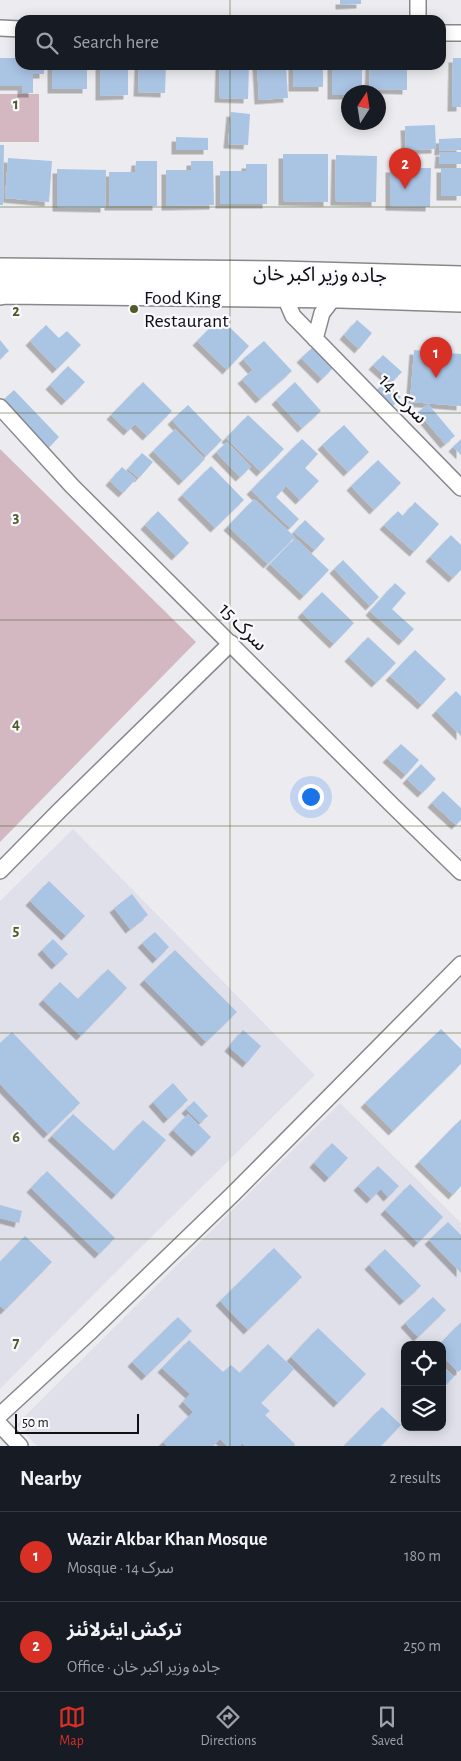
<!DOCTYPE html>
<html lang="en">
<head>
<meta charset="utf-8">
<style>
  :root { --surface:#171b24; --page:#20242c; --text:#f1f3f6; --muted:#9ea1a6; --line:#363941; --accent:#d93025 }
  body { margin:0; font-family:"Alegreya Sans","Noto Sans Arabic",sans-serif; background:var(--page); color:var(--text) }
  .controls { position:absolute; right:15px; bottom:15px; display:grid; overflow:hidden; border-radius:10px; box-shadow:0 2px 12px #0003 }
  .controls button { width:45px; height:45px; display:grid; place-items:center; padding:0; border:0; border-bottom:1px solid var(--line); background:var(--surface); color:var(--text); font:25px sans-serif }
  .compass { position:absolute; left:341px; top:85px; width:45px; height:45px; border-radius:50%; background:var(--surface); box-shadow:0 2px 12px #0003; rotate:12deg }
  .scale { position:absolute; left:15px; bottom:12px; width:124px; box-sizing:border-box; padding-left:5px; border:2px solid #101011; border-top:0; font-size:14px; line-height:18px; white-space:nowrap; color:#101011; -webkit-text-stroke:4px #fafafe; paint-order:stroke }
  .you { position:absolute; left:310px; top:796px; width:18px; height:18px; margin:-12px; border:4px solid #fff; border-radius:50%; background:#1a73e8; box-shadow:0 0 0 8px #1a73e833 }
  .badge { display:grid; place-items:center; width:32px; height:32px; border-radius:50%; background:var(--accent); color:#fff; font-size:16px; font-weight:700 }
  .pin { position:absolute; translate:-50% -41px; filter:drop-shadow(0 1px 2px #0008) }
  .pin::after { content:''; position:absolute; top:26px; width:18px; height:15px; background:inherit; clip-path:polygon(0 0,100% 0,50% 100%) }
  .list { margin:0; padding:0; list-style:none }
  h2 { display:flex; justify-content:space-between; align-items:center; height:65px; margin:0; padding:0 20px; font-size:21px }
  h2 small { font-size:16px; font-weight:400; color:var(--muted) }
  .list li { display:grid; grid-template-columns:32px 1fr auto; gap:15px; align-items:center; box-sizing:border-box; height:90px; padding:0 20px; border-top:1px solid var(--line) }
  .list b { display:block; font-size:19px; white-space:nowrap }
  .list p { margin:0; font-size:16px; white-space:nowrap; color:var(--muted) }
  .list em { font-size:16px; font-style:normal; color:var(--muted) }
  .icon { flex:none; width:28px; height:28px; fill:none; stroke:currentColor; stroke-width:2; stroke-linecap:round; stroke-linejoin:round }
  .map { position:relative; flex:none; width:461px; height:1446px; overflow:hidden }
  .search { position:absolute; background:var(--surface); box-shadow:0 2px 12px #0003; left:15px; right:15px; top:15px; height:55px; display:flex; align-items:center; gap:12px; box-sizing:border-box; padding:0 18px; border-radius:15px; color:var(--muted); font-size:19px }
  .sheet { height:245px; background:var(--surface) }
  nav { display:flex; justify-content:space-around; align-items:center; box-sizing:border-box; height:70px; border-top:1px solid var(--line); background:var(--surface); font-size:14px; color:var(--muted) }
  nav a { display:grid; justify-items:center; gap:2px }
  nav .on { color:var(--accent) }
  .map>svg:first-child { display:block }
  .built { fill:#e0e0eb; fill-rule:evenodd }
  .green { fill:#d3b8c2 }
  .building { fill:#aac4e4; filter:url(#shadow) }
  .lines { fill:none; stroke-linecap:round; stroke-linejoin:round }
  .minor-casing { stroke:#88888c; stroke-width:18 }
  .primary-casing { stroke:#88888c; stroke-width:28 }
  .minor { stroke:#fff; stroke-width:15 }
  .primary { stroke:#fff; stroke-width:25 }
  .grid { fill:none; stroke:#515b2a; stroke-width:1; stroke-opacity:0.55 }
  .poi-dot { fill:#515b2a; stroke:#fafafe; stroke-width:2 }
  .labels { text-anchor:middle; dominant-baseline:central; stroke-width:4.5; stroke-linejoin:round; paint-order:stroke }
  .street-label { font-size:20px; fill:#101011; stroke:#fafafe }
  .poi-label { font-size:20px; fill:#101011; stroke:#fafafe; text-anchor:start }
  .grid-label { font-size:16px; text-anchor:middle; font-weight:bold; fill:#515b2a; stroke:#fafafe; stroke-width:4.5; stroke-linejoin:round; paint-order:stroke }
</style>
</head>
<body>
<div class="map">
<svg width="461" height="1446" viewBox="0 0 461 1446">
  <defs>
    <filter id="shadow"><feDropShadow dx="-4.5" dy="4.5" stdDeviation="0" flood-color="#0004"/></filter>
  </defs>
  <rect width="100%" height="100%" fill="#ececf0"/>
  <path class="built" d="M 73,829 L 315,1075 L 113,1275 L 0,1389 L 0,901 Z
    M 340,1103 L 461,1223 L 461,1446 L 37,1446 L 16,1425 ZM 405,1345 L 442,1345 L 442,1427 L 405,1427 Z"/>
  <path class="green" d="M 0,94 L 39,94 L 39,142 L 0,142 Z
    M 0,449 L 196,642 L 0,842 Z"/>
  <path class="building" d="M 340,0 L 361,0 L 361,4 L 340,5 Z
    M 0,58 L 20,58 L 20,65 L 44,65 L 44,74 L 33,74 L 33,93 L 22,93 L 22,86 L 0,86 Z
    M 453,58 L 461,58 L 461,107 L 452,107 Z
    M 52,65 L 87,65 L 87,89 L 52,89 Z
    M 100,65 L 128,65 L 128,95 L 100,96 Z
    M 139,65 L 166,65 L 165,93 L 138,92 Z
    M 220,65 L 249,65 L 248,99 L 219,98 Z
    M 257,65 L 286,65 L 288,98 L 259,100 Z
    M 293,65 L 323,65 L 323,87 L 293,87 Z
    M 332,65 L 362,65 L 362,92 L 348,92 L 348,95 L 332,95 Z
    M 370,65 L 407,65 L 407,90 L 369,89 Z
    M 231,112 L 250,114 L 248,145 L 228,144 Z
    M 435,125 L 436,149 L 406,150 L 405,126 Z
    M 176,137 L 208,138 L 208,150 L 176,150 Z
    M 461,138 L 461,150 L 439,151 L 439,139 Z
    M 0,145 L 4,145 L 3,205 L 0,205 Z
    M 440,152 L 461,152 L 461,164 L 439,164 Z
    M 283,154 L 328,154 L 328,202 L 283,201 Z
    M 336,155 L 377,156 L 376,202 L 335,201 Z
    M 8,158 L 52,161 L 49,202 L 5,198 Z
    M 136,161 L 157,161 L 157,206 L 109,206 L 109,172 L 135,172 Z
    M 191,161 L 213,161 L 214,205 L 166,206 L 166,170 L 191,170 Z
    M 246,164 L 267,164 L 267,204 L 220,204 L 220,171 L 246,171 Z
    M 390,168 L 431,168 L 430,207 L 390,206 Z
    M 441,168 L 461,168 L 461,196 L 441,196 Z
    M 57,169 L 106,170 L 105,208 L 57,207 Z
    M 220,318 L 249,346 L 227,370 L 197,341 Z
    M 357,320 L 372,333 L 359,349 L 344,335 Z
    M 46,325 L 59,338 L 67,331 L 81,345 L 57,369 L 30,341 Z
    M 0,340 L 9,351 L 0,359 Z
    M 264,341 L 292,371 L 260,399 L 242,379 L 253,370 L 243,359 Z
    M 314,346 L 334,367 L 322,379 L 301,358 Z
    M 414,350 L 461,354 L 461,406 L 410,402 Z
    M 383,355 L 402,372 L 392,382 L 373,365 Z
    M 68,366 L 85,382 L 66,401 L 50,385 Z
    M 143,382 L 172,411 L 147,436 L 135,424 L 128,431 L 111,415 Z
    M 295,382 L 321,411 L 302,428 L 276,400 Z
    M 385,382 L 401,397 L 392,407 L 376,391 Z
    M 14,390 L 59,437 L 45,451 L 0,403 Z
    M 428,404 L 455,436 L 445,444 L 418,412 Z
    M 188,405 L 222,440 L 206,456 L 172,420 Z
    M 248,415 L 284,449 L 261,472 L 226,438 Z
    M 344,425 L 369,452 L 348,472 L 322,445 Z
    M 175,429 L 205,459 L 183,481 L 153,451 Z
    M 302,439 L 318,454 L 305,468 L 319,481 L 300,500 L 286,486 L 276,497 L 299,519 L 290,528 L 251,490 Z
    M 461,439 L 461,455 L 453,447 Z
    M 227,442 L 251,467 L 240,477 L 216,452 Z
    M 142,453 L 153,462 L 139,478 L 128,469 Z
    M 378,460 L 401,483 L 374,510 L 351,486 Z
    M 211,466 L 244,500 L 215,528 L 182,495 Z
    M 122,467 L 136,479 L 123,493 L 110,481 Z
    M 254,499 L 295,537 L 268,564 L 228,526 Z
    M 415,502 L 439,524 L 414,552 L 384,525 L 398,511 L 403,516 Z
    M 158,511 L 189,543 L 176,556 L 145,525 Z
    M 305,520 L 325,539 L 315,550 L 294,532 Z
    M 451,535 L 461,545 L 461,570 L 453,578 L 430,557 Z
    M 295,538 L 329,570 L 304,596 L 270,564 Z
    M 343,560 L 379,597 L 370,606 L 334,569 Z
    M 395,583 L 406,593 L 392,609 L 414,629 L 403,641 L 370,611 Z
    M 322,592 L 354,623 L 334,644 L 302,613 Z
    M 368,637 L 396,663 L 376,683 L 349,657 Z
    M 415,650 L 446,679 L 422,705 L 390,676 Z
    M 456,691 L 461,696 L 461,736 L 436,711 Z
    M 401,744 L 419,760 L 406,775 L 387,758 Z
    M 421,764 L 436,779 L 422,793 L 407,779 Z
    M 443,791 L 461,808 L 461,820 L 456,825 L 432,803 Z
    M 49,881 L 85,916 L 66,936 L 30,901 Z
    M 132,894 L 148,915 L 130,929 L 114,908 Z
    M 155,932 L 169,947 L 157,959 L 142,943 Z
    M 53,939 L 68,954 L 56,965 L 42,950 Z
    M 175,950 L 237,1012 L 206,1042 L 144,980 Z
    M 108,969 L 127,988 L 81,1036 L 43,1000 L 60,982 L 78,999 Z
    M 441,1029 L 461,1049 L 461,1064 L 393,1131 L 365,1103 Z
    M 243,1030 L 261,1046 L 247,1063 L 229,1047 Z
    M 12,1032 L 80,1103 L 48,1134 L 0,1084 L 0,1043 Z
    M 173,1083 L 188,1100 L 168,1119 L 153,1102 Z
    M 194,1101 L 208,1116 L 200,1123 L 186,1109 Z
    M 73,1114 L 114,1151 L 143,1120 L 166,1140 L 116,1195 L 52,1136 Z
    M 188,1114 L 211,1137 L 196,1152 L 173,1130 Z
    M 461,1119 L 461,1186 L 453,1195 L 419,1162 Z
    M 332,1143 L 348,1158 L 329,1178 L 314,1163 Z
    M 378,1166 L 399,1186 L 388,1197 L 381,1189 L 371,1199 L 358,1186 Z
    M 47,1171 L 115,1238 L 99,1254 L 31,1188 Z
    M 410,1184 L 443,1217 L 418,1243 L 385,1210 Z
    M 0,1205 L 22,1211 L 19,1223 L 0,1218 Z
    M 448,1222 L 461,1235 L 461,1273 L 429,1240 Z
    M 25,1236 L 52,1262 L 5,1310 L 0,1306 L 0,1262 Z
    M 274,1248 L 302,1277 L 248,1330 L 220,1301 Z
    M 385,1249 L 421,1286 L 404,1301 L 369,1265 Z
    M 433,1297 L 446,1310 L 418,1337 L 405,1323 Z
    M 178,1317 L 192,1331 L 146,1376 L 132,1362 Z
    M 461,1322 L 461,1370 L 458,1372 L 442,1356 L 442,1345 L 439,1345 Z
    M 318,1328 L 366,1374 L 338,1403 L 291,1357 Z
    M 189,1340 L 223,1372 L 231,1365 L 240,1373 L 268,1344 L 294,1369 L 261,1403 L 270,1411 L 265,1415 L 295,1444 L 294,1446 L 245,1446 L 242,1443 L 240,1446 L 227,1446 L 220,1439 L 213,1446 L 167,1446 L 163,1442 L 193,1412 L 183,1402 L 190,1394 L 162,1368 Z
    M 442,1365 L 454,1377 L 442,1388 Z
    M 382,1407 L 401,1425 L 381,1446 L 344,1446 Z"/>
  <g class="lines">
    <defs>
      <path id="minor" d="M 418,0 L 418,20
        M 0,28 L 20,29
        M 441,33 L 461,33
        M 284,295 L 293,316 L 461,488
        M 315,339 L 322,313 L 335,296
        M 0,407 L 72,486 L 392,805 L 461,872
        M 0,871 L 59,811 L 231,643
        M 0,1415 L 89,1333 L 233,1194 L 461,964
        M 0,1425 L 20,1446"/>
      <path id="primary" d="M 0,271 L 280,274 L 461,279
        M 0,292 L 7,291 L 340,295 L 461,299"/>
    </defs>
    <use href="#minor" class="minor-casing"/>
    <use href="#primary" class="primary-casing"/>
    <use href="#minor" class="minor"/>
    <use href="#primary" class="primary"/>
  </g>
  <path class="grid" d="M 230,0 L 230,20M 230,65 L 230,1446M 0,207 L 461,207M 0,413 L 461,413M 0,620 L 461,620M 0,826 L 461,826M 0,1033 L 461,1033M 0,1239 L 461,1239"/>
  <circle class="poi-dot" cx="134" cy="309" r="5"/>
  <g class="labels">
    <g class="street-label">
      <text transform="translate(320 275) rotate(1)">جاده وزیر اکبر خان</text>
      <text transform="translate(403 399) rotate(46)">سرک 14</text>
      <text transform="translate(243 627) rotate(45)">سرک 15</text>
    </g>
    <g class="poi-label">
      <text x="144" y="298">Food King<tspan x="144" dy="23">Restaurant</tspan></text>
    </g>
  </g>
  <g class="grid-label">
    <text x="16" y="109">1</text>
    <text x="16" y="316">2</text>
    <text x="16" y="522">3</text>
    <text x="16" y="729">4</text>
    <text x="16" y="935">5</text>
    <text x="16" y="1142">6</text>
    <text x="16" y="1348">7</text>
  </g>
</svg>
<div class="controls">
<button><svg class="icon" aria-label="locate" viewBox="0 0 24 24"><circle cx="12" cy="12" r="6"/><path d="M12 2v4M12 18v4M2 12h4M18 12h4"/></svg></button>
<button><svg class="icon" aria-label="layers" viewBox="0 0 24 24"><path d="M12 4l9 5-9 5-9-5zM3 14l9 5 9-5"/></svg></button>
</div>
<svg class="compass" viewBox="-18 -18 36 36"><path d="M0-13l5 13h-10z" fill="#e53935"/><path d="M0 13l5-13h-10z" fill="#9ea1a6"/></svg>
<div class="scale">50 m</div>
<div class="you"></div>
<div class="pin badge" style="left:436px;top:378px">1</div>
<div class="pin badge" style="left:405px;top:189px">2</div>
<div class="search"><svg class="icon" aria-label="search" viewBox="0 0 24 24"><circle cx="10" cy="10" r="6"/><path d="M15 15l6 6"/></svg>Search here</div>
</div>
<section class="sheet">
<h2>Nearby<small>2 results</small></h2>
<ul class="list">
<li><span class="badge">1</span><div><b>Wazir Akbar Khan Mosque</b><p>Mosque · سرک 14</p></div><em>180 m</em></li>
<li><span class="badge">2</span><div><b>ترکش ایئرلائنز</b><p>Office · جاده وزیر اکبر خان</p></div><em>250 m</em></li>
</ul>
</section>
<nav>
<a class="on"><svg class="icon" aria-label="map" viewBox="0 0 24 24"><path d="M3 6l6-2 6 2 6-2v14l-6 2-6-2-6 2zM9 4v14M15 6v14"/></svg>Map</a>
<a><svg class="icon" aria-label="directions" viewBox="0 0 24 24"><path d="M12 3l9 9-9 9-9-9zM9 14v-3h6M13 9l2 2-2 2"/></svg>Directions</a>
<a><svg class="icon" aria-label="saved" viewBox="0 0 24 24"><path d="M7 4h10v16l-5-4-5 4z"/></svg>Saved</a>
</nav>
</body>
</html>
